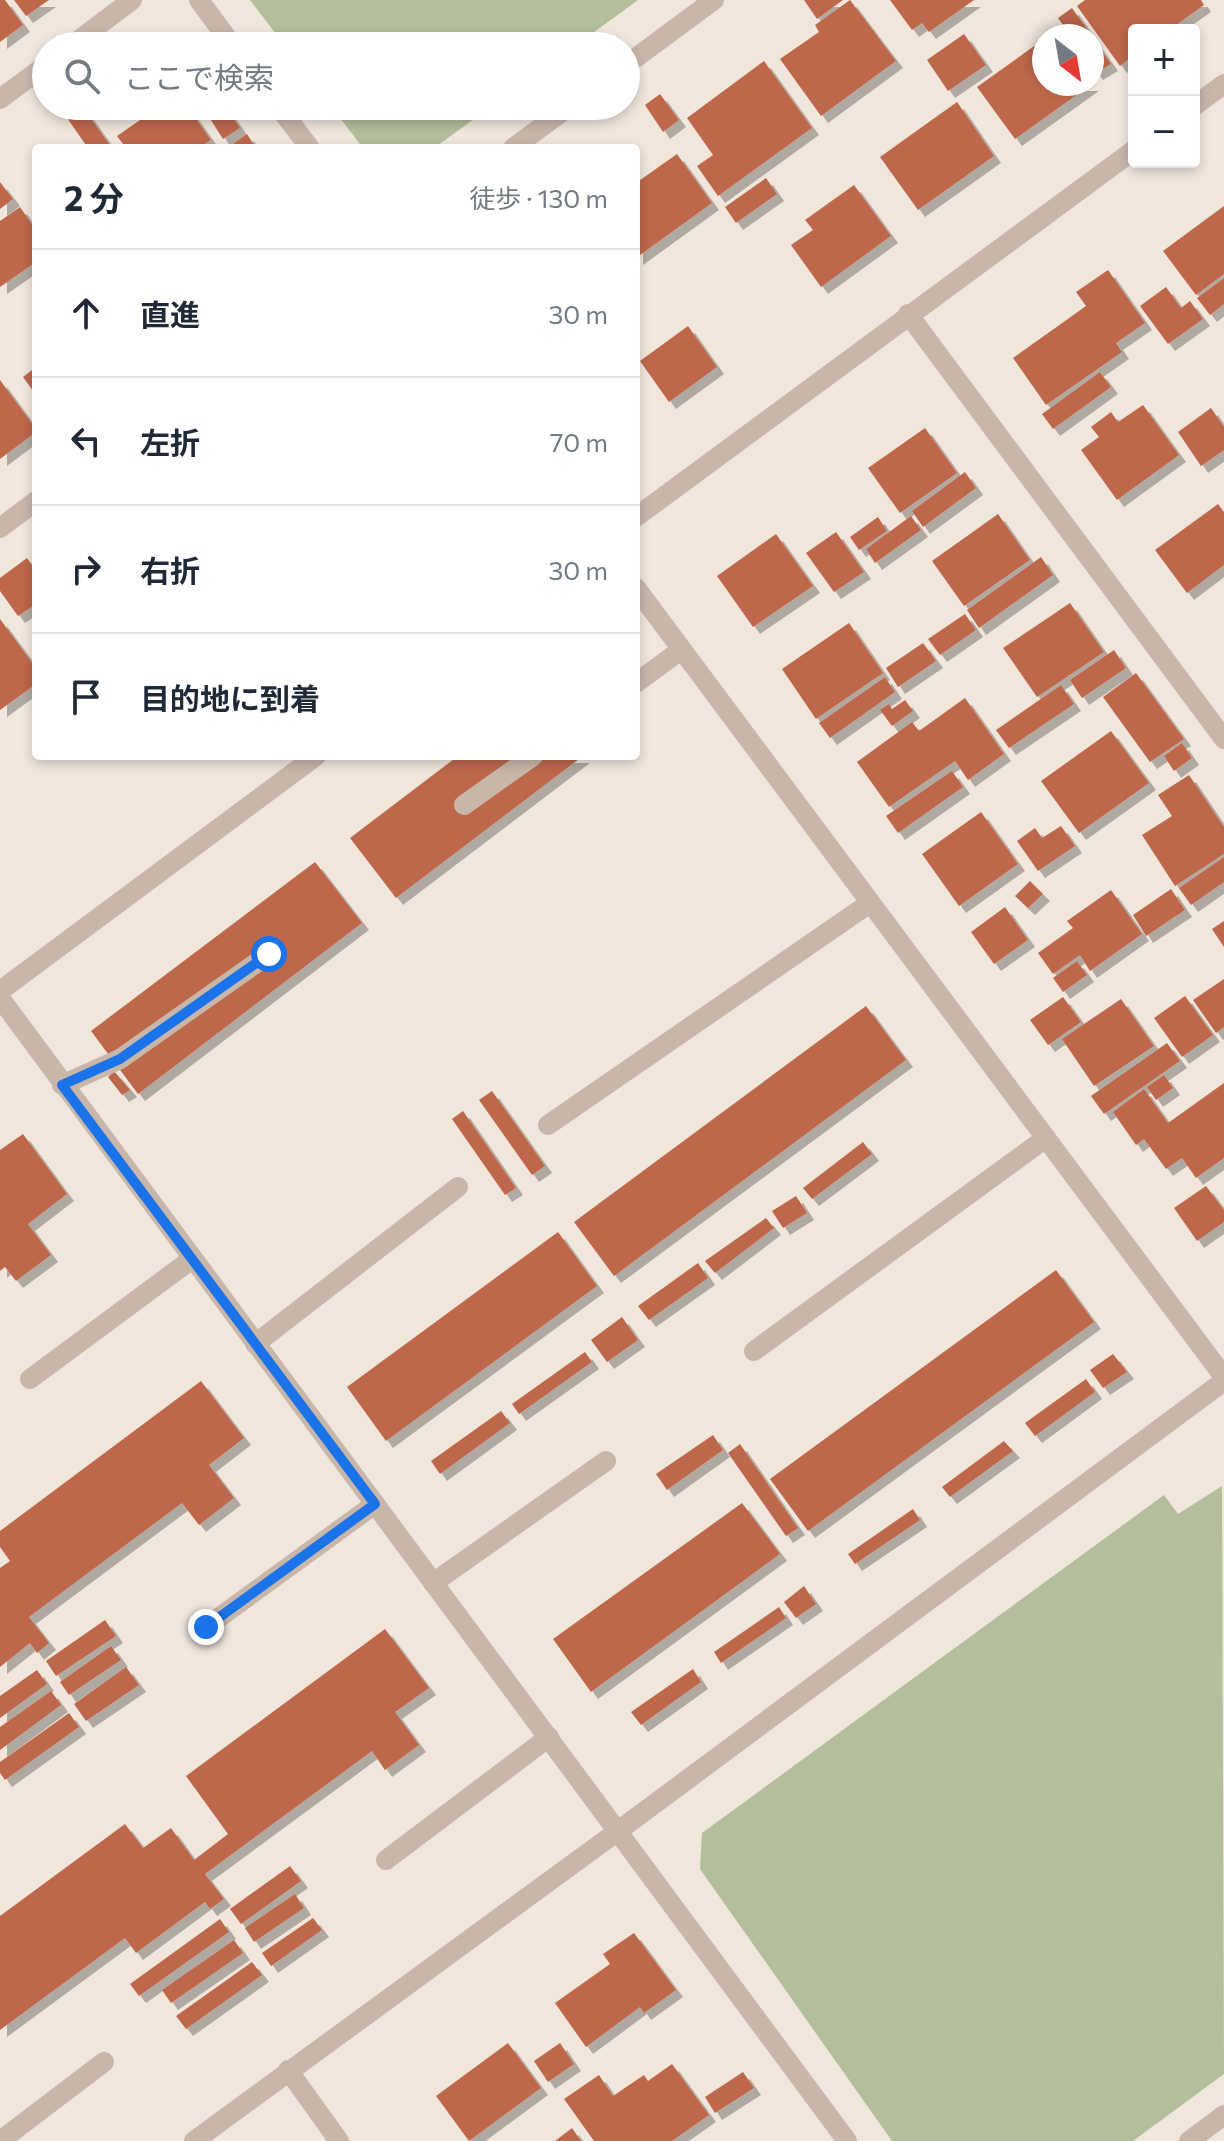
<!DOCTYPE html>
<html lang="ja">
<head>
<meta charset="utf-8">
<style>
  :root { --surface:#fff; --page:#f2f2f3; --text:#1f2937; --muted:#747a83; --line:#e0e1e3 }
  body { margin:0; font-family:Commissioner,"Noto Sans JP",sans-serif; background:var(--page); color:var(--text) }
  .controls { position:absolute; right:24px; top:24px; display:grid; overflow:hidden; border-radius:8px; box-shadow:0 4px 12px #0003 }
  .controls button { width:72px; height:72px; display:grid; place-items:center; padding:0; border:0; border-bottom:2px solid var(--line); background:var(--surface); color:var(--text); font:40px sans-serif }
  .compass { position:absolute; left:1032px; top:24px; width:72px; height:72px; border-radius:50%; background:var(--surface); box-shadow:0 4px 12px #0003; rotate:149deg }
  .stop { position:absolute; width:24px; height:24px; margin:-18px; border:6px solid #1a73e8; border-radius:50%; background:#fff }
  .stop.end { background:#1a73e8; border-color:#fff; box-shadow:0 2px 8px #0008 }
  .list { margin:0; padding:0; list-style:none }
  h2 { display:flex; justify-content:space-between; align-items:center; height:104px; margin:0; padding:0 32px; font-size:34px }
  h2 small { font-size:26px; font-weight:400; color:var(--muted) }
  .list li { display:grid; grid-template-columns:52px 1fr auto; gap:24px; align-items:center; box-sizing:border-box; height:128px; padding:0 32px; border-top:2px solid var(--line) }
  .list b { display:block; font-size:30px; white-space:nowrap }
  .list em { font-size:26px; font-style:normal; color:var(--muted) }
  .icon { flex:none; width:44px; height:44px; fill:none; stroke:currentColor; stroke-width:2; stroke-linecap:round; stroke-linejoin:round }
  .map { position:relative; flex:none; width:1224px; height:2141px; overflow:hidden }
  .search { position:absolute; background:var(--surface); box-shadow:0 4px 12px #0003; left:32px; top:32px; width:608px; height:88px; display:flex; align-items:center; gap:20px; box-sizing:border-box; padding:0 28px; border-radius:44px; color:var(--muted); font-size:30px }
  .panel { position:absolute; background:var(--surface); box-shadow:0 4px 12px #0003; left:32px; top:144px; width:608px; height:616px; border-radius:8px }
  .map>svg:first-child { display:block }
  .green { fill:#b3be9d }
  .building { fill:#be674c; filter:url(#shadow) }
  .lines { fill:none; stroke-linecap:round; stroke-linejoin:round }
  .lane { stroke:#c8b7a9; stroke-width:20 }
  .street { stroke:#c8b7a9; stroke-width:20 }
  .route { stroke:#1a73e8; stroke-width:10 }
</style>
</head>
<body>
<div class="map">
<svg width="1224" height="2141" viewBox="0 0 1224 2141">
  <defs>
    <filter id="shadow"><feDropShadow dx="7" dy="7" stdDeviation="0" flood-color="#0004"/></filter>
  </defs>
  <rect width="100%" height="100%" fill="#f0e6dc"/>
  <path class="green" d="M 250,0 L 638,0 L 575,46 L 285,46 Z
    M 331,106 L 492,106 L 434,148 L 363,148 Z
    M 1222,1486 L 1224,2074 L 1133,2141 L 892,2141 L 700,1869 L 702,1833 L 1164,1495 L 1178,1514 Z"/>
  <path class="building" d="M 0,0 L 5,0 L 23,25 L 0,42 Z
    M 14,0 L 49,0 L 26,16 Z
    M 804,0 L 843,0 L 817,19 Z
    M 850,0 L 896,61 L 821,116 L 780,59 L 819,32 L 815,25 Z
    M 890,0 L 974,0 L 929,32 L 922,23 L 912,30 Z
    M 1085,0 L 1201,0 L 1204,5 L 1169,30 L 1134,30 L 1134,55 L 1120,66 L 1077,6 Z
    M 1072,8 L 1092,36 L 1071,36 L 1058,18 Z
    M 964,34 L 986,65 L 948,91 L 927,60 Z
    M 1092,37 L 1111,64 L 1096,73 L 1092,67 Z
    M 1044,39 L 1044,84 L 1092,84 L 1015,139 L 977,87 Z
    M 764,61 L 812,128 L 718,196 L 697,166 L 713,155 L 687,118 Z
    M 660,94 L 679,120 L 663,132 L 645,105 Z
    M 957,102 L 994,156 L 918,210 L 880,157 Z
    M 78,106 L 82,106 L 112,148 L 88,148 L 65,115 Z
    M 154,106 L 187,106 L 211,140 L 199,148 L 126,148 L 117,136 L 156,109 Z
    M 202,106 L 225,106 L 240,128 L 223,139 Z
    M 247,134 L 256,148 L 227,148 Z
    M 677,154 L 712,203 L 636,258 L 636,183 Z
    M 766,178 L 777,194 L 736,223 L 725,207 Z
    M 0,182 L 13,199 L 0,209 Z
    M 854,185 L 891,236 L 821,287 L 791,245 L 813,230 L 805,220 Z
    M 1224,206 L 1224,274 L 1196,295 L 1163,251 Z
    M 20,207 L 36,230 L 36,262 L 0,287 L 0,221 Z
    M 1108,270 L 1145,323 L 1116,343 L 1122,352 L 1046,405 L 1013,358 L 1086,306 L 1076,292 Z
    M 1224,278 L 1224,304 L 1210,315 L 1197,298 Z
    M 1166,287 L 1181,308 L 1190,301 L 1203,319 L 1168,344 L 1140,306 Z
    M 688,326 L 717,367 L 669,402 L 640,361 Z
    M 36,367 L 36,395 L 23,377 Z
    M 1100,372 L 1111,387 L 1053,429 L 1042,414 Z
    M 0,380 L 36,429 L 36,432 L 0,459 Z
    M 1143,405 L 1179,455 L 1117,500 L 1081,450 L 1099,437 L 1091,427 L 1111,412 L 1118,422 Z
    M 1211,408 L 1224,427 L 1224,450 L 1201,466 L 1178,432 Z
    M 925,428 L 957,473 L 900,513 L 868,468 Z
    M 965,472 L 976,488 L 923,527 L 912,511 Z
    M 1218,504 L 1224,512 L 1224,565 L 1187,593 L 1155,550 Z
    M 998,514 L 1030,560 L 964,606 L 932,561 Z
    M 911,516 L 921,530 L 875,563 L 866,549 Z
    M 878,517 L 887,531 L 859,550 L 850,537 Z
    M 836,532 L 864,572 L 834,592 L 806,553 Z
    M 776,534 L 813,586 L 753,627 L 717,576 Z
    M 1041,557 L 1053,575 L 979,628 L 967,610 Z
    M 27,558 L 36,570 L 36,604 L 18,616 L 0,591 L 0,578 Z
    M 1070,603 L 1104,652 L 1037,697 L 1003,648 Z
    M 965,614 L 976,630 L 940,655 L 928,639 Z
    M 0,619 L 36,668 L 36,684 L 0,710 Z
    M 849,623 L 883,673 L 816,719 L 782,669 Z
    M 923,643 L 936,661 L 898,687 L 886,668 Z
    M 1114,650 L 1126,668 L 1082,698 L 1070,680 Z
    M 1136,673 L 1184,739 L 1150,762 L 1103,697 Z
    M 885,677 L 895,692 L 830,738 L 819,723 Z
    M 1061,685 L 1074,704 L 1009,748 L 996,730 Z
    M 965,698 L 1004,754 L 968,780 L 955,761 L 889,807 L 857,762 L 912,722 L 919,731 Z
    M 905,700 L 913,711 L 892,726 L 880,710 L 889,704 L 892,709 Z
    M 1111,731 L 1149,783 L 1079,833 L 1041,781 Z
    M 1182,743 L 1192,758 L 1174,771 L 1164,756 Z
    M 458,756 L 583,756 L 396,898 L 350,838 Z
    M 952,771 L 963,787 L 898,833 L 886,816 Z
    M 1189,775 L 1224,827 L 1224,854 L 1175,886 L 1142,835 L 1172,816 L 1158,795 Z
    M 981,812 L 1018,864 L 959,906 L 922,854 Z
    M 1061,826 L 1075,846 L 1038,871 L 1017,841 L 1035,828 L 1042,838 Z
    M 1224,857 L 1224,882 L 1191,905 L 1179,888 Z
    M 315,862 L 362,923 L 138,1094 L 91,1031 Z
    M 1030,881 L 1043,894 L 1028,908 L 1015,896 Z
    M 1171,889 L 1185,910 L 1146,936 L 1133,915 Z
    M 1111,890 L 1142,934 L 1090,971 L 1080,955 L 1053,974 L 1038,953 L 1073,928 L 1067,921 Z
    M 1005,907 L 1028,940 L 994,964 L 971,932 Z
    M 1224,921 L 1224,947 L 1212,929 Z
    M 1077,961 L 1087,975 L 1063,992 L 1053,978 Z
    M 1224,979 L 1224,1027 L 1216,1033 L 1193,1000 Z
    M 1185,996 L 1213,1035 L 1182,1057 L 1154,1018 Z
    M 1063,997 L 1081,1022 L 1048,1045 L 1030,1020 Z
    M 1121,999 L 1154,1046 L 1094,1086 L 1062,1039 Z
    M 866,1006 L 906,1060 L 614,1276 L 574,1222 Z
    M 1167,1043 L 1180,1061 L 1104,1114 L 1091,1096 Z
    M 114,1071 L 130,1090 L 122,1095 L 108,1077 Z
    M 1164,1075 L 1173,1088 L 1156,1100 L 1147,1087 Z
    M 1224,1083 L 1224,1158 L 1196,1178 L 1182,1158 L 1166,1169 L 1144,1139 L 1136,1145 L 1113,1112 L 1144,1089 L 1168,1123 Z
    M 492,1091 L 545,1166 L 532,1175 L 479,1100 Z
    M 463,1111 L 516,1188 L 505,1195 L 452,1119 Z
    M 23,1134 L 67,1194 L 28,1224 L 51,1255 L 16,1281 L 5,1267 L 0,1271 L 0,1150 Z
    M 863,1142 L 872,1154 L 812,1199 L 803,1188 Z
    M 1206,1186 L 1224,1210 L 1224,1222 L 1197,1241 L 1174,1208 Z
    M 796,1196 L 807,1213 L 783,1228 L 772,1211 Z
    M 766,1218 L 774,1228 L 715,1273 L 705,1261 Z
    M 558,1232 L 597,1286 L 386,1441 L 347,1387 Z
    M 698,1263 L 708,1278 L 649,1320 L 638,1306 Z
    M 1056,1270 L 1094,1322 L 808,1531 L 770,1479 Z
    M 622,1317 L 638,1340 L 607,1362 L 591,1340 Z
    M 585,1352 L 592,1362 L 519,1414 L 512,1404 Z
    M 1113,1354 L 1127,1372 L 1103,1388 L 1090,1370 Z
    M 1086,1379 L 1095,1392 L 1035,1436 L 1025,1423 Z
    M 201,1381 L 244,1438 L 209,1465 L 234,1498 L 199,1525 L 182,1503 L 29,1617 L 49,1643 L 37,1653 L 30,1643 L 0,1667 L 0,1568 L 10,1561 L 0,1547 L 0,1531 Z
    M 501,1411 L 510,1423 L 440,1474 L 431,1461 Z
    M 713,1435 L 723,1450 L 667,1490 L 656,1474 Z
    M 1004,1441 L 1013,1451 L 950,1497 L 942,1487 Z
    M 740,1444 L 798,1528 L 786,1536 L 728,1453 Z
    M 742,1503 L 780,1554 L 591,1692 L 553,1639 Z
    M 913,1509 L 920,1520 L 855,1564 L 848,1554 Z
    M 804,1586 L 816,1604 L 796,1618 L 784,1602 Z
    M 779,1607 L 786,1618 L 721,1663 L 714,1652 Z
    M 105,1620 L 116,1636 L 56,1676 L 46,1661 Z
    M 385,1629 L 429,1688 L 395,1712 L 419,1745 L 385,1770 L 372,1751 L 205,1874 L 224,1899 L 210,1909 L 205,1902 L 136,1953 L 125,1938 L 0,2030 L 0,1916 L 125,1824 L 143,1848 L 171,1828 L 194,1860 L 228,1834 L 186,1776 Z
    M 111,1646 L 121,1660 L 69,1695 L 60,1682 Z
    M 126,1667 L 139,1685 L 86,1721 L 74,1704 Z
    M 693,1669 L 701,1682 L 641,1725 L 631,1712 Z
    M 37,1670 L 47,1684 L 0,1718 L 0,1696 Z
    M 51,1691 L 61,1705 L 0,1750 L 0,1727 Z
    M 69,1713 L 79,1727 L 5,1780 L 0,1773 L 0,1762 Z
    M 290,1866 L 301,1881 L 241,1924 L 230,1909 Z
    M 295,1894 L 304,1908 L 254,1942 L 245,1928 Z
    M 313,1918 L 322,1930 L 271,1966 L 262,1953 Z
    M 220,1919 L 229,1932 L 139,1996 L 130,1984 Z
    M 634,1933 L 676,1990 L 644,2013 L 640,2007 L 586,2047 L 555,2003 L 610,1964 L 603,1954 Z
    M 234,1940 L 243,1953 L 171,2003 L 162,1990 Z
    M 252,1962 L 262,1975 L 186,2029 L 176,2016 Z
    M 508,2043 L 541,2088 L 469,2141 L 436,2096 Z
    M 560,2043 L 574,2064 L 548,2082 L 534,2061 Z
    M 672,2064 L 709,2115 L 672,2141 L 594,2141 L 564,2099 L 599,2075 L 613,2096 L 644,2075 L 648,2081 Z
    M 743,2072 L 754,2088 L 715,2113 L 705,2097 Z
    M 572,2128 L 581,2141 L 555,2141 Z"/>
  <g class="lines">
    <path class="lane" d="M 636,683 L 681,650
      M 464,805 L 533,756
      M 62,1085 L 120,1059 L 269,954
      M 548,1125 L 870,903
      M 255,1344 L 458,1187
      M 754,1351 L 1046,1138
      M 30,1379 L 192,1259
      M 433,1583 L 606,1461
      M 206,1627 L 375,1504
      M 386,1860 L 549,1737
      M 0,2141 L 104,2062"/>
    <path class="street" d="M 199,0 L 233,46
      M 71,46 L 132,0
      M 626,65 L 714,0
      M 0,99 L 46,65
      M 278,106 L 310,148
      M 1194,106 L 1224,84
      M 513,148 L 570,106
      M 908,314 L 1224,739
      M 636,517 L 1134,150
      M 0,528 L 36,501
      M 636,588 L 1224,1377
      M 0,991 L 316,756
      M 0,998 L 847,2141
      M 288,2070 L 339,2141
      M 194,2141 L 618,1831 L 1224,1381
      M 1189,2141 L 1224,2115"/>
  </g>
  <g class="lines">
    <path class="route" d="M 206,1627 L 375,1504 L 62,1085 L 120,1059 L 269,954"/>
  </g>
</svg>
<div class="controls">
<button>+</button>
<button>−</button>
</div>
<svg class="compass" viewBox="-18 -18 36 36"><path d="M0-13l5 13h-10z" fill="#e53935"/><path d="M0 13l5-13h-10z" fill="#747a83"/></svg>
<div class="stop" style="left:269px;top:954px"></div>
<div class="stop end" style="left:206px;top:1627px"></div>
<div class="search"><svg class="icon" aria-label="search" viewBox="0 0 24 24"><circle cx="10" cy="10" r="6"/><path d="M15 15l6 6"/></svg>ここで検索</div>
<section class="panel">
<h2>2 分<small>徒歩 · 130 m</small></h2>
<ul class="list">
<li><svg class="icon" aria-label="ahead" viewBox="0 0 24 24"><path d="M12 20V5M6 11l6-6 6 6"/></svg><div><b>直進</b></div><em>30 m</em></li>
<li><svg class="icon" aria-label="left" viewBox="0 0 24 24"><path d="M17 20v-9H6M10 6l-5 5 5 5"/></svg><div><b>左折</b></div><em>70 m</em></li>
<li><svg class="icon" aria-label="right" viewBox="0 0 24 24"><path d="M7 20v-9h11M14 6l5 5-5 5"/></svg><div><b>右折</b></div><em>30 m</em></li>
<li><svg class="icon" aria-label="arrive" viewBox="0 0 24 24"><path d="M6 21V4h12l-3 4 3 4H6"/></svg><div><b>目的地に到着</b></div></li>
</ul>
</section>
</div>
</body>
</html>
